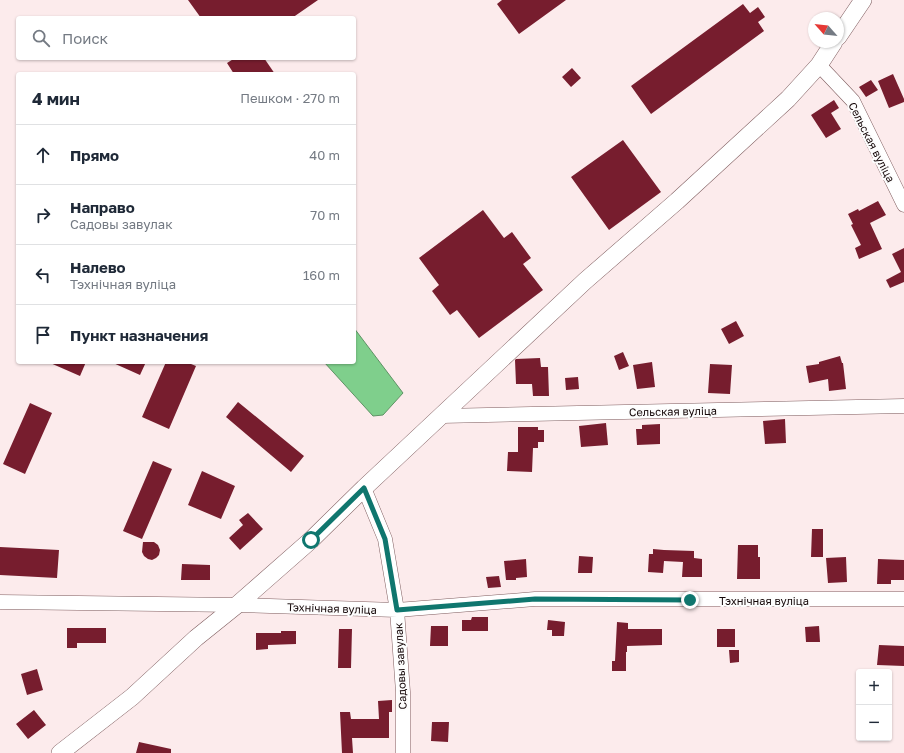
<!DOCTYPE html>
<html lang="ru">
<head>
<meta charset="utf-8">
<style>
  :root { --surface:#fff; --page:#f2f2f3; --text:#1f2937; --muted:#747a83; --line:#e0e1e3 }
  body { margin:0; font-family:"Golos Text",sans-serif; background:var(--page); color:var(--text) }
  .controls { position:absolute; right:12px; bottom:12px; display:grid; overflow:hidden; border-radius:4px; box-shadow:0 1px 3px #0004 }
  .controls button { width:36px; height:36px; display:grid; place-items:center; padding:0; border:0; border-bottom:1px solid var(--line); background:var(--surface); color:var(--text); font:20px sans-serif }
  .compass { position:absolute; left:808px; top:12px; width:36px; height:36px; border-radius:50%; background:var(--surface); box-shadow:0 1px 3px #0004; rotate:297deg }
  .stop { position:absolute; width:12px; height:12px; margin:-9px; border:3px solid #0f766e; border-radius:50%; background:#fff }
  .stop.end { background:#0f766e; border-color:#fff; box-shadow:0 1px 4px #0008 }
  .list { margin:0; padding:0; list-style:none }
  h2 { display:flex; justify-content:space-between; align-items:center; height:52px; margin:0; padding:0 16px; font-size:17px }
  h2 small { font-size:13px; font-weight:400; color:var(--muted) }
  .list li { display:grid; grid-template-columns:26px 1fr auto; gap:12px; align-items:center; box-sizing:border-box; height:60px; padding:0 16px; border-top:1px solid var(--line) }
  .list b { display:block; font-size:15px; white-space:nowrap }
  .list p { margin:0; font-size:13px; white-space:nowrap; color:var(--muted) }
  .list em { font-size:13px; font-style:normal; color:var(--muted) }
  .icon { flex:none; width:22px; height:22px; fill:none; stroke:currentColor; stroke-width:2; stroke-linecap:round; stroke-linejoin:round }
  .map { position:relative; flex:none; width:904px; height:753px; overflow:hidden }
  .search { position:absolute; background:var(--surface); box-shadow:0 1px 3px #0004; left:16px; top:16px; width:340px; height:44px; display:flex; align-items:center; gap:10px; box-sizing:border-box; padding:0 14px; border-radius:4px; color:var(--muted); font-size:15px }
  .panel { position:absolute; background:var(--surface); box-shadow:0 1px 3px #0004; left:16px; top:72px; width:340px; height:292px; border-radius:4px }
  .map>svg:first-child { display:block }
  .water { fill:#7fcf8c; stroke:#5f9365 }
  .building { fill:#771d2e }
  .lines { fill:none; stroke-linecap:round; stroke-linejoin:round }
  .minor-casing { stroke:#7f5d5f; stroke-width:15 }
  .tertiary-casing { stroke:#7f5d5f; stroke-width:18 }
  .minor { stroke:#fff; stroke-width:14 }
  .tertiary { stroke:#fff; stroke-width:17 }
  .route { stroke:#0f766e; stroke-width:5 }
  .labels { text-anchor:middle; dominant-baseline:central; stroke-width:4; stroke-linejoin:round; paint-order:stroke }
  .street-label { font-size:11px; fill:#150809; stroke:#fdfdfd }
</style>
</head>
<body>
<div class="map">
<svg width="904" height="753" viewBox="0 0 904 753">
  <rect width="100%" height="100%" fill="#fcebec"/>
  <path class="water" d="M 354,328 L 403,393 L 383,415 L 373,416 L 324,362 L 354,362 Z"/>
  <path class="building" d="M 188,0 L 318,0 L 292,18 L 201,18 Z
    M 502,0 L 566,0 L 519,34 L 497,4 Z
    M 743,4 L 750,13 L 758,7 L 765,17 L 758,22 L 764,31 L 651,114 L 631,86 Z
    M 235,58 L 264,58 L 275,74 L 234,74 L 227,63 Z
    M 572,68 L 581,78 L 571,87 L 562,77 Z
    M 893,74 L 904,99 L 904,102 L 889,108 L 878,81 Z
    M 871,80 L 878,90 L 866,97 L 859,87 Z
    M 834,100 L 839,108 L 831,113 L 841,129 L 826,138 L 811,115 Z
    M 623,140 L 661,192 L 609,230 L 571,177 Z
    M 878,201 L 886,215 L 870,223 L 882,249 L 859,259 L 855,248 L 861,245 L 851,225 L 853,224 L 848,214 L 858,209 L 859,211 Z
    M 483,210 L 504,238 L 512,232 L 531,258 L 523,264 L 543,290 L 479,338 L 457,310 L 450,315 L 432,291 L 439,285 L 419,258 Z
    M 904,248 L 904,282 L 890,288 L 886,280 L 901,272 L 892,254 Z
    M 736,321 L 744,336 L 729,344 L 721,329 Z
    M 623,352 L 629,366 L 619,370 L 614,356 Z
    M 840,356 L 842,363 L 843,363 L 846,389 L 829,391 L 828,379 L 809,383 L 806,366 L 819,364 L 819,362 Z
    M 540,358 L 541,367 L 548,367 L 549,396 L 533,396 L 532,384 L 516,384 L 515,360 L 516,359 Z
    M 48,362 L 86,362 L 80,376 Z
    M 111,362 L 146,362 L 140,375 Z
    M 166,362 L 186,362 L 196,366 L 169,429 L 142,417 Z
    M 652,362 L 655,387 L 637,389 L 633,365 Z
    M 710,364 L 732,365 L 730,394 L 708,393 Z
    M 578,377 L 579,389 L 566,390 L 565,378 Z
    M 238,402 L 304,456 L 291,472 L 226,417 Z
    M 30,403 L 52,413 L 25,474 L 3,464 Z
    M 785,419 L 786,443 L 765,444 L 763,421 Z
    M 606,423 L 608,445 L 581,447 L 579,426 Z
    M 660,424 L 660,444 L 637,445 L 636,429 L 642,429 L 642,425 Z
    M 518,427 L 538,427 L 538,430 L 544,430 L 544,442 L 538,442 L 538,448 L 533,448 L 532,472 L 507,471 L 508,452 L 518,452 Z
    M 153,461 L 172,469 L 142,539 L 123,531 Z
    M 202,471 L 235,486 L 221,519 L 188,505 Z
    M 248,513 L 263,529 L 240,550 L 229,538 L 243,525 L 239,520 Z
    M 812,529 L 823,529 L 823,557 L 811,557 Z
    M 143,542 L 154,542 L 158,545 L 160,550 L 159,555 L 156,558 L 152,560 L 148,559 L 144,556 L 142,552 Z
    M 738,545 L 758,545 L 758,557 L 760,557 L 760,579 L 737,579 Z
    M 0,547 L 59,550 L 57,578 L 0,575 Z
    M 653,549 L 664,550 L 694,551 L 694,558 L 702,559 L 702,577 L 682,577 L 683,562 L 664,561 L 663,573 L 648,572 L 649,554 L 653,554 Z
    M 579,556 L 593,557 L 592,573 L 578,573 Z
    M 846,557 L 847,582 L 828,583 L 826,558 Z
    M 526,559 L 527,577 L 516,578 L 516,580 L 506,580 L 504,561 Z
    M 878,559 L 904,560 L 904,580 L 891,580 L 891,584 L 877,584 Z
    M 182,564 L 210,565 L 210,580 L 181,580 Z
    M 499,576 L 501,587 L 488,588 L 486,577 Z
    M 472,617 L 488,617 L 488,631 L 462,631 L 462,620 L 471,620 Z
    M 548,620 L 565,622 L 564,636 L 552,636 L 552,630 L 547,630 Z
    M 617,622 L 628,623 L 628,629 L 662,629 L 662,645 L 627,646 L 627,652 L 626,652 L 626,671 L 612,671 L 612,661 L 615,661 Z
    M 431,626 L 448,626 L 448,646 L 430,646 Z
    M 819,626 L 820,642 L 806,642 L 805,627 Z
    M 67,628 L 106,628 L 106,643 L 77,643 L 77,648 L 67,648 Z
    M 339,629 L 352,629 L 351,668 L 338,668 Z
    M 717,629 L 735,629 L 735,647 L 717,647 Z
    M 281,631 L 296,631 L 296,644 L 268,645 L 268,649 L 256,650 L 256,633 L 281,633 Z
    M 879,645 L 904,646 L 904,666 L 877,665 Z
    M 729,650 L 739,650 L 739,662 L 730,663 Z
    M 37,669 L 43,690 L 27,695 L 21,674 Z
    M 392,700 L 392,712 L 389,712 L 389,738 L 352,738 L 353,753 L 342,753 L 340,712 L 350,712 L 351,719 L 379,719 L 378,701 Z
    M 34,710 L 46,725 L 28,739 L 16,724 Z
    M 432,722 L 449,722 L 448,742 L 431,741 Z
    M 139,742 L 171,749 L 171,753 L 136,753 Z"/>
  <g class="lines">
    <defs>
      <path id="minor" d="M 819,65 L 853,101 L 904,205
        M 441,416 L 904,406
        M 364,488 L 385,539 L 397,610 L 403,692 L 403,753
        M 0,602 L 237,605 L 397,610 L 535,599 L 904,599"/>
      <path id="tertiary" d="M 838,37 L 863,0
        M 60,753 L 132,697 L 196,638 L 237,605 L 311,540 L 364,488 L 585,281 L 677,201 L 788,99 L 819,65 L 834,42"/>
    </defs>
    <use href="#minor" class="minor-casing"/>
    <use href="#tertiary" class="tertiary-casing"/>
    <use href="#minor" class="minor"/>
    <use href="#tertiary" class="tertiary"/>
  </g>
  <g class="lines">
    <path class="route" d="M 311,540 L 364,488 L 385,539 L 397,610 L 535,599 L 690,600"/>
  </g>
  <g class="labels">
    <g class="street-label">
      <text transform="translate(872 142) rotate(63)">Сельская вуліца</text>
      <text transform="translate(673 411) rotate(-1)">Сельская вуліца</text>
      <text x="764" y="600">Тэхнічная вуліца</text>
      <text transform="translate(332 608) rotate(2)">Тэхнічная вуліца</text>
      <text transform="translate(400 666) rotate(-93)">Садовы завулак</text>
    </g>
  </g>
</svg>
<div class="controls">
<button>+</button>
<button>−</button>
</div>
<svg class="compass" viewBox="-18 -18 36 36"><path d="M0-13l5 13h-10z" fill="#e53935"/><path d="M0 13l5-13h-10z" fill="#747a83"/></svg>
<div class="stop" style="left:311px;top:540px"></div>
<div class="stop end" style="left:690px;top:600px"></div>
<div class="search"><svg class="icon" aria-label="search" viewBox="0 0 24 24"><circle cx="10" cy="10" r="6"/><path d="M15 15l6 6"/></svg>Поиск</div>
<section class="panel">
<h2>4 мин<small>Пешком · 270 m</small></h2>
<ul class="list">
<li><svg class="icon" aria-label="ahead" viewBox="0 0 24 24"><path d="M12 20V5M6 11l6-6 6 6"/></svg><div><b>Прямо</b></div><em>40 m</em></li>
<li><svg class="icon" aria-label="right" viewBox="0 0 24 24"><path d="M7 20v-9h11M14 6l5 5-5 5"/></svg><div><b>Направо</b><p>Садовы завулак</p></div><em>70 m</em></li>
<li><svg class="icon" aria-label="left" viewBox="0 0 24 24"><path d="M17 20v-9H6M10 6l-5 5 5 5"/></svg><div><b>Налево</b><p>Тэхнічная вуліца</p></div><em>160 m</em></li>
<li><svg class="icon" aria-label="arrive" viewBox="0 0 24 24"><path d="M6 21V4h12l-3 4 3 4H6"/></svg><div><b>Пункт назначения</b></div></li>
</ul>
</section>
</div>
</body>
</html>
